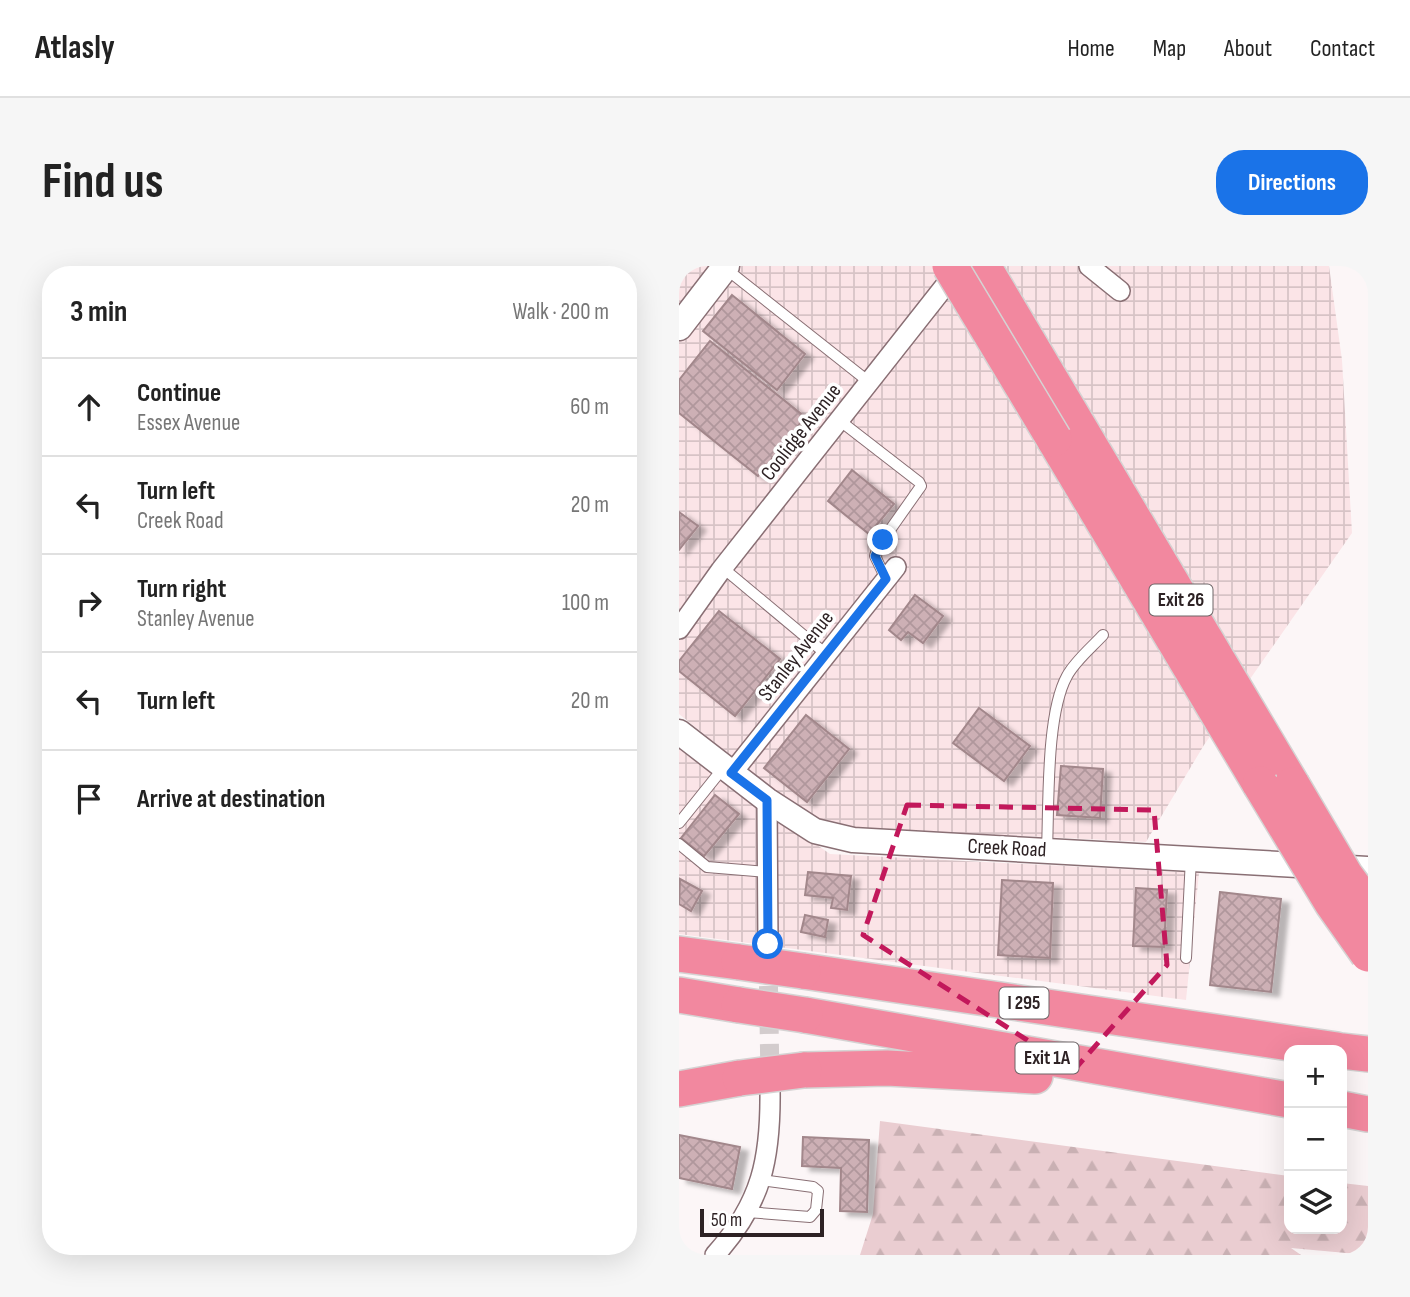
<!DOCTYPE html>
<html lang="en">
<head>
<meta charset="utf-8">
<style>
  :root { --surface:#fff; --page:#f6f6f6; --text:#222; --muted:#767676; --line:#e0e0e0; --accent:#1a73e8 }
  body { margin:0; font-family:"Sofia Sans Condensed",sans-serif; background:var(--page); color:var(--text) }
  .controls { position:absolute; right:21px; bottom:21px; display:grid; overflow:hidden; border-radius:14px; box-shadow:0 7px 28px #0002 }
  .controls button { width:63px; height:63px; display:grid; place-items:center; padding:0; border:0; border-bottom:2px solid var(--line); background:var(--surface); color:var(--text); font:35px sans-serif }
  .scale { position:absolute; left:21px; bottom:18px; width:124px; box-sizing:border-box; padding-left:7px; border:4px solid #2d2224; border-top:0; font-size:19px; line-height:24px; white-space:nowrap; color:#2d2224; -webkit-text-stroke:5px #fff; paint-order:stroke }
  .stop { position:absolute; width:21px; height:21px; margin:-16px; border:5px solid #1a73e8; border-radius:50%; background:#fff }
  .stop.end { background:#1a73e8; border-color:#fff; box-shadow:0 2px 7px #0008 }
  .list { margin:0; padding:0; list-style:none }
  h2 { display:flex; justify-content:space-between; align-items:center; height:91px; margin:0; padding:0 28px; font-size:30px }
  h2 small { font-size:23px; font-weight:400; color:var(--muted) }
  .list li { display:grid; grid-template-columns:46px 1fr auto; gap:21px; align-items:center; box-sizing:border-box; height:98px; padding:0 28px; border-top:2px solid var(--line) }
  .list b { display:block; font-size:26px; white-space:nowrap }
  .list p { margin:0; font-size:23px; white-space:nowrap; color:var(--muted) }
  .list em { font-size:23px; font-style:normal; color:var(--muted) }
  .icon { flex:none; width:38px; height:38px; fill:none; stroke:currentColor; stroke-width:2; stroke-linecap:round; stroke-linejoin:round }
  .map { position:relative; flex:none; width:689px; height:989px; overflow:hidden; border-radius:28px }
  header { display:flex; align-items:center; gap:42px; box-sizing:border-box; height:98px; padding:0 35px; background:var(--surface); border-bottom:2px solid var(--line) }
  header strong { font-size:33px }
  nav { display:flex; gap:38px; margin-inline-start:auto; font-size:24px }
  .intro { display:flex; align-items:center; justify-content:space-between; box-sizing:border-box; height:168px; padding:0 42px }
  h1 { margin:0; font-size:49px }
  .button { padding:18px 32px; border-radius:28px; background:var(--accent); color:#fff; font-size:24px; font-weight:700 }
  main { display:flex; gap:42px; padding:0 42px }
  aside { flex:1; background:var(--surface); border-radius:28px; box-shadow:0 7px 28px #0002 }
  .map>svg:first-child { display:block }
  .industrial { fill:url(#industrial-grid) }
  .forest { fill:url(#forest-firs) }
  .building { fill:url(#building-cross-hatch); stroke:#a2878b; stroke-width:2; filter:url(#shadow) }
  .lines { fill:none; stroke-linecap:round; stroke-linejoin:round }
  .minor-tunnel { stroke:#d3cccd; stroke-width:19; stroke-dasharray:19 10; stroke-linecap:butt }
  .service-casing { stroke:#896f74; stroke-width:12 }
  .minor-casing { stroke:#896f74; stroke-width:22 }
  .tertiary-casing { stroke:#896f74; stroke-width:27 }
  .secondary-casing { stroke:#896f74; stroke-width:29 }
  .motorway-casing { stroke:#d5d3d3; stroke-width:38 }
  .service { stroke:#fff; stroke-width:10 }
  .minor { stroke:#fff; stroke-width:19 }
  .tertiary { stroke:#fff; stroke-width:24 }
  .secondary { stroke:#fff; stroke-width:26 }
  .motorway { stroke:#f2889f; stroke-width:35 }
  .motorway-bridge-casing { stroke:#d5d3d3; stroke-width:38; stroke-linecap:butt }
  .motorway-bridge { stroke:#f2889f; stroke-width:35 }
  .route { stroke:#1a73e8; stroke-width:9 }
  .marked { fill:none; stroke:#c2185b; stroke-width:5; stroke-dasharray:14 9; stroke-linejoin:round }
  .labels { text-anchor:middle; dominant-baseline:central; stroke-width:7; stroke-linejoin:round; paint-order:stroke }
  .shield { fill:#fff; stroke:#6c6466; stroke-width:2 }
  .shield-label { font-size:19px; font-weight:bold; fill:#2d2224 }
  .street-label { font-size:21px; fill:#2d2224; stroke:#fff }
</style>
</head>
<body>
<header>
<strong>Atlasly</strong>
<nav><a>Home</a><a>Map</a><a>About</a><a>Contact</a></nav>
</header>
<div class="intro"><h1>Find us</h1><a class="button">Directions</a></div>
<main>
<aside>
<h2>3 min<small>Walk · 200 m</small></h2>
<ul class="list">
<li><svg class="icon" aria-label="ahead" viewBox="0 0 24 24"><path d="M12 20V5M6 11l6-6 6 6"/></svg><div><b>Continue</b><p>Essex Avenue</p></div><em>60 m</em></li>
<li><svg class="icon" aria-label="left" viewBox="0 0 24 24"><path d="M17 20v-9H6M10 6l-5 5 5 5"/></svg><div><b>Turn left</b><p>Creek Road</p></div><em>20 m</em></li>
<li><svg class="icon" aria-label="right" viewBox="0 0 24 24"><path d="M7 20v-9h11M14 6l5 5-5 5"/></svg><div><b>Turn right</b><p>Stanley Avenue</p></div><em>100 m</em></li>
<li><svg class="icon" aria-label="left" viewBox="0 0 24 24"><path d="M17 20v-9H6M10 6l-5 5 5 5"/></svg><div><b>Turn left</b></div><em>20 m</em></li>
<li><svg class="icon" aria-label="arrive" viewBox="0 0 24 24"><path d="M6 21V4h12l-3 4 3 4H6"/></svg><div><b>Arrive at destination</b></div></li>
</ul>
</aside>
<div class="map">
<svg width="689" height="989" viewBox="0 0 689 989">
  <defs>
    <pattern id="industrial-grid" width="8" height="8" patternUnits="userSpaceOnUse" patternTransform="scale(1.75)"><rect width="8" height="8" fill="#fbe4e7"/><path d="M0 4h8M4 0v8" fill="none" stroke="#d7c3c6"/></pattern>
    <pattern id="forest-firs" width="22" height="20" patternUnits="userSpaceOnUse" patternTransform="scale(1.75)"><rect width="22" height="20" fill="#eacdd1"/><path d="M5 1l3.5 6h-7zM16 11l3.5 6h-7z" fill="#c9b0b3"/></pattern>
    <pattern id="building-cross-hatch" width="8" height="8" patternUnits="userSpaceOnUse" patternTransform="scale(1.75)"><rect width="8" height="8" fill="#cdb0b5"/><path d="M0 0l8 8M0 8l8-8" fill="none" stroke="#b0979c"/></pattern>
    <filter id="shadow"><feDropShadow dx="8" dy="4.5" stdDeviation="2" flood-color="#0004"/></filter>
  </defs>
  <rect width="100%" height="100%" fill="#fcf6f7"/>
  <path class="industrial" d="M 0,0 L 650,0 L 663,94 L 673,267 L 525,479 L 467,576 L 162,561 L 123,547 L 0,448 Z
    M 0,482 L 151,588 L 520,607 L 507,734 L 0,668 Z"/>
  <path class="forest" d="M 201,855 L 610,910 L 610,963 L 663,963 L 663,917 L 689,920 L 689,989 L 612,982 L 622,989 L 181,989 L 194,948 Z"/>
  <path class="building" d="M 53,29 L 126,88 L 98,124 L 24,65 Z
    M 31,75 L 126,151 L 79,210 L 0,147 L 0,114 Z
    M 173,204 L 215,238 L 190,268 L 149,235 Z
    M 0,246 L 19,260 L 0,284 Z
    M 236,329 L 264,350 L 244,377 L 229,366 L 222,374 L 210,364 Z
    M 40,345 L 101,393 L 56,450 L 0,405 L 0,395 Z
    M 300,442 L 351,480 L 325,515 L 274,477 Z
    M 127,449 L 170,483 L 128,536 L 85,502 Z
    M 382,500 L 424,503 L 421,552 L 378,549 Z
    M 36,529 L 60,548 L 25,590 L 2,572 Z
    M 129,606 L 172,610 L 168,644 L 152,642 L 154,632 L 126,629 Z
    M 1,613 L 23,625 L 12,645 L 0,638 Z
    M 323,614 L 374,617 L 371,692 L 319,689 Z
    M 457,622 L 488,624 L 485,681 L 454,680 Z
    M 541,626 L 602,633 L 592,726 L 531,719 Z
    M 126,649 L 149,654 L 146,671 L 122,666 Z
    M 0,869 L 61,881 L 53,923 L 0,912 Z
    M 124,871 L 190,874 L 188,946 L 161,945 L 162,902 L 123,900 Z"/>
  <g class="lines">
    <path class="minor-tunnel" d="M 89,691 L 91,815"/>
    <defs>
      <path id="service" d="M 46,2 L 190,116
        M 0,5 L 4,0
        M 160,154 L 240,216 L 242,220 L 199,281 L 196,290 L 207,313
        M 44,302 L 147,388
        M 0,557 L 45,501
        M 0,578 L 28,601 L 88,606
        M 368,583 C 370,538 367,448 388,410 C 396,395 412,382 424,369
        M 507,692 L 512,592
        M 68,946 L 131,951 L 137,944 L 139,925 L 134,921 L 82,914"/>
      <path id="minor" d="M 410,0 L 441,25
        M 0,363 L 42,304 L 280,2
        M 53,507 L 217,301
        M 88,534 L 89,678
        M 36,989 C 83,937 92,892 91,823"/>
      <path id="tertiary" d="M 0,466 L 88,534 L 136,565 L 174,574 L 689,603"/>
      <path id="secondary" d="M 0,61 L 47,0"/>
      <path id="motorway" d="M 304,0 L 613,519
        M 375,173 L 581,518
        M 0,688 L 60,696
        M 124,705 L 658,784
        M 0,729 L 60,739
        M 126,749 L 610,834
        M 663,785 L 689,788
        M 125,804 L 208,802 L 356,810
        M 0,823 L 61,812
        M 663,843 L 689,848"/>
    </defs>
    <use href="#service" class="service-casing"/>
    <use href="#minor" class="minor-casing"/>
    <use href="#tertiary" class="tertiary-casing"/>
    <use href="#secondary" class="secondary-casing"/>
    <use href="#motorway" class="motorway-casing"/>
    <use href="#service" class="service"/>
    <use href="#minor" class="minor"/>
    <use href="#tertiary" class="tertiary"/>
    <use href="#secondary" class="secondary"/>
    <use href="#motorway" class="motorway"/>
    <defs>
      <path id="motorway-bridge" d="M 271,0 L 375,173
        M 581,518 L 653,637 L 689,688
        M 613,519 L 666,609 L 689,640
        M 60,696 L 124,705
        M 60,739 L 126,749
        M 61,812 L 125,804"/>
    </defs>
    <use href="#motorway-bridge" class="motorway-bridge-casing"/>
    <use href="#motorway-bridge" class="motorway-bridge"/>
  </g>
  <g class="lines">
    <path class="route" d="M 89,678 L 88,534 L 52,507 L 207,313 L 196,290 L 204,274"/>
  </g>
  <path class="marked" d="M 228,539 L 475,544 L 488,699 L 395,804 L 184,669 Z"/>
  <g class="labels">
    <g class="shield">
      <rect x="470.5" y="318.5" width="63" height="31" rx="5"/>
      <rect x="320.5" y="721.5" width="49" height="31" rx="5"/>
      <rect x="336.5" y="776.5" width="63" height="31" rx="5"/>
    </g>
    <g class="shield-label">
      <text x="502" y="334">Exit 26</text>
      <text x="345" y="737">I 295</text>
      <text x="368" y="792">Exit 1A</text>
    </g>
    <g class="street-label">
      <text transform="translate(122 166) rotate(-52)">Coolidge Avenue</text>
      <text transform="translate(117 390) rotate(-52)">Stanley Avenue</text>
      <text transform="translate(328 582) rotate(3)">Creek Road</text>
    </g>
  </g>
</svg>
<div class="controls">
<button>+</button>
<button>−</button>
<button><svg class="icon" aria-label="layers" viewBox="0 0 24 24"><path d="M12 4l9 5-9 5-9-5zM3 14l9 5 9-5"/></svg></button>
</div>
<div class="scale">50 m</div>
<div class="stop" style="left:89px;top:678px"></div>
<div class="stop end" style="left:204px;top:274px"></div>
</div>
</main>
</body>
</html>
